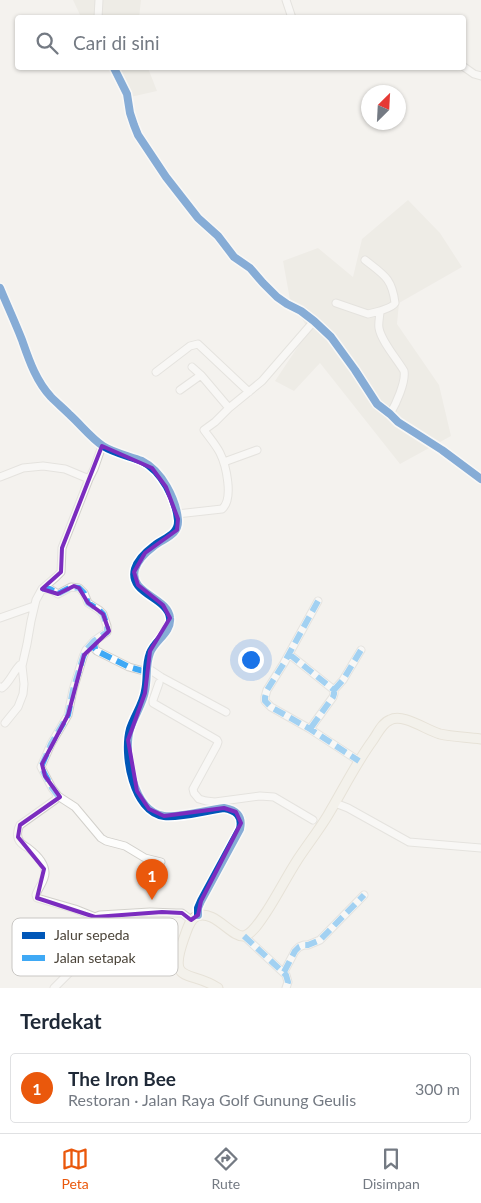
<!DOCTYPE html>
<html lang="id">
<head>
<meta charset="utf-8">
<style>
  :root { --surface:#fff; --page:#f6f6f7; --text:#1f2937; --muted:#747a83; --line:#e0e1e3; --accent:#ea580c }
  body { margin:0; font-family:Lato,sans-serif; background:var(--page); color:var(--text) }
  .compass { position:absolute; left:361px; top:85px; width:45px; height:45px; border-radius:50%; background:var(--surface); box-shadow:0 1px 4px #0004; rotate:24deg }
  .you { position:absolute; left:250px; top:659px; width:18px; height:18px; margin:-12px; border:4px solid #fff; border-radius:50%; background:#1a73e8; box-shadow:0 0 0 8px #1a73e833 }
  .badge { display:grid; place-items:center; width:32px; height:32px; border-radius:50%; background:var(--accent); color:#fff; font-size:16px; font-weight:700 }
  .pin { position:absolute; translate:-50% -41px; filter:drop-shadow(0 1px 2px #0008) }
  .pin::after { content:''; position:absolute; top:26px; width:18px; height:15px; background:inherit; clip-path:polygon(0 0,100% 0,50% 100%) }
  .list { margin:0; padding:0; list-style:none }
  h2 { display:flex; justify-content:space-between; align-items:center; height:65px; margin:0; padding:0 20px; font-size:21px }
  h2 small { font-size:16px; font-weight:400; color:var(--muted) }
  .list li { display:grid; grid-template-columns:32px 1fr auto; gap:15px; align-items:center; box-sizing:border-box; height:70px; margin:0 10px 10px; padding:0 10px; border:1px solid var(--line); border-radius:5px }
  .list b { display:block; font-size:19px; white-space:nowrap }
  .list p { margin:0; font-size:16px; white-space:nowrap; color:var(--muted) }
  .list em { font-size:16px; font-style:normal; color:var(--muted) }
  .icon { flex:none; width:28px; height:28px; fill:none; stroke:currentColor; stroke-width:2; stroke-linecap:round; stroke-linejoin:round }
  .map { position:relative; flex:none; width:481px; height:988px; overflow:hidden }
  .search { position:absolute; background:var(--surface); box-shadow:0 1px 4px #0004; left:15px; right:15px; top:15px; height:55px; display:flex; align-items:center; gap:12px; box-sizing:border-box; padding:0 18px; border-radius:5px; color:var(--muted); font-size:19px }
  .sheet { height:145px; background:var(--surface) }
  nav { display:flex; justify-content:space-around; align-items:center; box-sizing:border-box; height:70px; border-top:1px solid var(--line); background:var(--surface); font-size:14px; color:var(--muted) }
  nav a { display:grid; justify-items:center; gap:2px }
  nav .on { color:var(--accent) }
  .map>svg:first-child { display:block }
  .residential { fill:#e7e4dc }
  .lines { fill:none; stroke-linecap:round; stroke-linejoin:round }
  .minor-casing { stroke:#d2d0cb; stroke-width:9 }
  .major-casing { stroke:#d6cebb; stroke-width:11 }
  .minor { stroke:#fdfdfc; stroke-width:7 }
  .major { stroke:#f2efe6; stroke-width:9 }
  .quiet { stroke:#3fa9f5; stroke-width:6; stroke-dasharray:12 6; stroke-linecap:butt }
  .cycleway-casing { stroke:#fff; stroke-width:11 }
  .cycleway { stroke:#0057b8; stroke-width:8 }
  .marked { fill:none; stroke:#7b2cbf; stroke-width:4; stroke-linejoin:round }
  .key { fill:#fff; stroke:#c9c7c4; stroke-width:1 }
  .key-label { font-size:14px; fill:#4b4439 }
</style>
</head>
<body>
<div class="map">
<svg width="481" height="988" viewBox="0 0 481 988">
  <rect width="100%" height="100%" fill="#f4f2ee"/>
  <path class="residential" d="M 73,0 L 141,0 L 139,18 L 81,17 Z
    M 113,68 L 148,68 L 157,91 L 126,98 Z
    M 408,200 L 440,233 L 462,267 L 399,303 L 397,324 L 439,385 L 451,436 L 400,464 L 320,363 L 294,391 L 275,381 L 309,330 L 290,300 L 283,261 L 318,248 L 353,277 L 362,239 Z"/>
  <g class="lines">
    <defs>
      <path id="minor" d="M 286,0 L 292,18
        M 98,18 L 99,0
        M 464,67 L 474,74 L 481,76
        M 114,68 L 127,94 L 130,113 L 134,125 L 138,135 L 166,177 L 198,218 L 218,236 L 234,257 L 250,268 L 263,283 L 277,297 L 287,304 L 301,311 L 314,321 L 331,337 L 355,370 L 377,404 L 390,414 L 398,422 L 442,450 L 481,479
        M 365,260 C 384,275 392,278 395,303 C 393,307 385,309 380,311 C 380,316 378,323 379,328 C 381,341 397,359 404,371 C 406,382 396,404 390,414
        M 0,288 C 7,305 15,322 22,340 C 29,360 36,381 51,397 C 57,403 64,409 70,415 C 81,425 91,438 103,446 C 114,453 129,456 142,461 C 162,471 176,499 178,520 C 179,535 164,538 154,546 C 146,552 138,559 135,569 C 128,594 168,597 170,618 C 172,632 154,641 150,653 C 145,666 148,678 145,691 C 143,704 134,716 130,729 C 123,754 133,812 164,816 C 180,818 207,810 224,808 C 236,810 243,816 240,829 L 201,901 L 198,908 L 198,915
        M 336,303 L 368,314 L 380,311
        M 192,367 L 201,375 L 229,408
        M 156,372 L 190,346 L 198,344 L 249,392
        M 180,390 L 201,375
        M 224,462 L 257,450
        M 0,477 L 23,468 L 43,466 L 65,469 L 89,479
        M 177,514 L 222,509 C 234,499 226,465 220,453 C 216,445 209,437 204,430 L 215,422 L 229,408 L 262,381 L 314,321
        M 42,589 L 50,589 L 58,594 L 71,587 L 79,588 L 84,593 L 88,603 L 99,610 L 103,614 L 107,626 L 107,632 L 94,641 L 95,649 L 97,651 L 129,667 L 147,672
        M 318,601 L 284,663 L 267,690 L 265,697 L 265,701 L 271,707 L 310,729 L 359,761
        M 0,618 L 34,606
        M 94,641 L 86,650 L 83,657 L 73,690 L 68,715 L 51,744 L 41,767 L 52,788 L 58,796 L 75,807 L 101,838 L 106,841 L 125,846 L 145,858 L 161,862
        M 289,654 L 334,690 L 334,694 L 333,697 L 310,729
        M 146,667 L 161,677 L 226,712
        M 159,683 L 153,700 L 153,703 L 217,740 L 218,742 L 217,745 L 193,789 L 194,793 L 199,799 L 206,801 L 215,802 L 260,796 L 274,797 L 313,820
        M 0,687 L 2,688 C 10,682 13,672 20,665 L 22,664
        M 334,690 L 343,680 L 361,650
        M 5,723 L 18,707 L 23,694 L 24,684 L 22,666 L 27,644 L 31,621 L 36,600 L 42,589 L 56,577 L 61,572 L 62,548 L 89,479 L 94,469 L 102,446
        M 58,796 L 55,800 L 20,825 C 17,830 16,838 21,843 C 22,844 26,847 28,848 C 36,854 45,863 45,873 C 45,881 38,888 36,895 L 37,898 L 75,909 L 95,917 L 100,915 L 150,912 L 176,913 L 182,913 L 191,920
        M 335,803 L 348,808 L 409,842 L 481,848
        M 244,936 L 286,975 L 288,982 L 286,988
        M 284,972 L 295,951 L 299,947 L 304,945 L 308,945 L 320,940 L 364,895
        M 54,988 L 71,971 L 74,967 L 95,917"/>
      <path id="major" d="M 218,988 C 190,969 167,986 184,938 C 187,931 189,919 197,916 C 214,909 232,938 244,936 C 253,934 262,918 267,911 C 278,894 287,876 298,859 C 308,844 319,830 328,815 C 343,790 356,763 373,740 C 378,733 382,723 390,720 C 403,713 426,730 440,734 C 453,737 468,737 481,739"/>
    </defs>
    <use href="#minor" class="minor-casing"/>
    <use href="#major" class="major-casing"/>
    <use href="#minor" class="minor"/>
    <use href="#major" class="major"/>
    <path class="quiet" d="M 42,589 L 50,589 L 58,594 L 71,587 L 79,588 L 84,593 L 88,603 L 99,610 L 103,614 L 107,626 L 107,632 L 94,641 L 95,649 L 97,651 L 129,667 L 147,672
      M 318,601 L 284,663 L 267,690 L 265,697 L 265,701 L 271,707 L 310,729 L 359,761
      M 289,654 L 334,690 L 334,694 L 333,697 L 310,729
      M 334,690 L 343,680 L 361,650
      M 58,796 L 52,788 L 41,767 L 51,744 L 68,715 L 73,690 L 83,657 L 86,650 L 94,641
      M 244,936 L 286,975 L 288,982 L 286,988
      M 284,972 L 295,951 L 299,947 L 304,945 L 308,945 L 320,940 L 364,895"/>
    <defs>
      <path id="cycleway" d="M 114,68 L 127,94 L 130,113 L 134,125 L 138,135 L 166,177 L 198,218 L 218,236 L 234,257 L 250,268 L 263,283 L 277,297 L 287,304 L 301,311 L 314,321 L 331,337 L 355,370 L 377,404 L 390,414 L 398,422 L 442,450 L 481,479
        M 0,288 C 7,305 15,322 22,340 C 29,360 36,381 51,397 C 57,403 64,409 70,415 C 81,425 91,438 103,446 C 114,453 129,456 142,461 C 162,471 176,499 178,520 C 179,535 164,538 154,546 C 146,552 138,559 135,569 C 128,594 168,597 170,618 C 172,632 154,641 150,653 C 145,666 148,678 145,691 C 143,704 134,716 130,729 C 123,754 133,812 164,816 C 180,818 207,810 224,808 C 236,810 243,816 240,829 L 201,901 L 198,908 L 198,915"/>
    </defs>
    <use href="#cycleway" class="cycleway-casing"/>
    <use href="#cycleway" class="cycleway"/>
  </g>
  <path d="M0 0H481V988H0ZM 102,446 L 152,468 L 166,487 L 178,519 L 177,530 L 145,553 L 134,572 L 138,585 L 163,605 L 170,618 L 150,651 L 145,693 L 128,740 L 137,791 L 149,809 L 164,816 L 224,808 L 236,812 L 241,823 L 201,901 L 198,915 L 191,920 L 182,913 L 162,912 L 95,917 L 37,898 L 44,869 L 18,837 L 20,825 L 60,797 L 45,776 L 42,764 L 68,715 L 84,655 L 109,631 L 103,614 L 88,603 L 79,588 L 74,586 L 58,594 L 42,589 L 61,572 L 62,548 Z" fill="#f4f2ee" fill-opacity=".55" fill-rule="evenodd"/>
  <path class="marked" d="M 102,446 L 152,468 L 166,487 L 178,519 L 177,530 L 145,553 L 134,572 L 138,585 L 163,605 L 170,618 L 150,651 L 145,693 L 128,740 L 137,791 L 149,809 L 164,816 L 224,808 L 236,812 L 241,823 L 201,901 L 198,915 L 191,920 L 182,913 L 162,912 L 95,917 L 37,898 L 44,869 L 18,837 L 20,825 L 60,797 L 45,776 L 42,764 L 68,715 L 84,655 L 109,631 L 103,614 L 88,603 L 79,588 L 74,586 L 58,594 L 42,589 L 61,572 L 62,548 Z"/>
  <rect x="12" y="918" width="166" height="58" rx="8" class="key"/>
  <rect x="22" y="932" width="23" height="7" fill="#0057b8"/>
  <rect x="22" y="955" width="23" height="6" fill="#3fa9f5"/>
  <g class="key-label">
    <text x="54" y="940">Jalur sepeda</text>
    <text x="54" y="963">Jalan setapak</text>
  </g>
</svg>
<svg class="compass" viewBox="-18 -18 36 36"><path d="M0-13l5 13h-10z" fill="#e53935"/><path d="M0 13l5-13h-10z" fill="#747a83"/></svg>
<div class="you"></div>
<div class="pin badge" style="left:152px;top:900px">1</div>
<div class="search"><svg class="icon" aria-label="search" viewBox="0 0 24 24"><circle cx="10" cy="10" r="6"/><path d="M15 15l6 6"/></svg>Cari di sini</div>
</div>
<section class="sheet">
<h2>Terdekat<small></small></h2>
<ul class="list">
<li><span class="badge">1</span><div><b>The Iron Bee</b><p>Restoran · Jalan Raya Golf Gunung Geulis</p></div><em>300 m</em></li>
</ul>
</section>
<nav>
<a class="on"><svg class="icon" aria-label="map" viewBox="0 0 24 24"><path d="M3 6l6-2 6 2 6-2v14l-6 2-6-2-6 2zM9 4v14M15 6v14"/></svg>Peta</a>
<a><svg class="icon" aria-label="directions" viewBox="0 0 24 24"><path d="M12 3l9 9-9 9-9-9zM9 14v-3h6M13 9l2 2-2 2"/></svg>Rute</a>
<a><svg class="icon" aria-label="saved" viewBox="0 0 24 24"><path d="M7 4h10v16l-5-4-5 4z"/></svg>Disimpan</a>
</nav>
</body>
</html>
